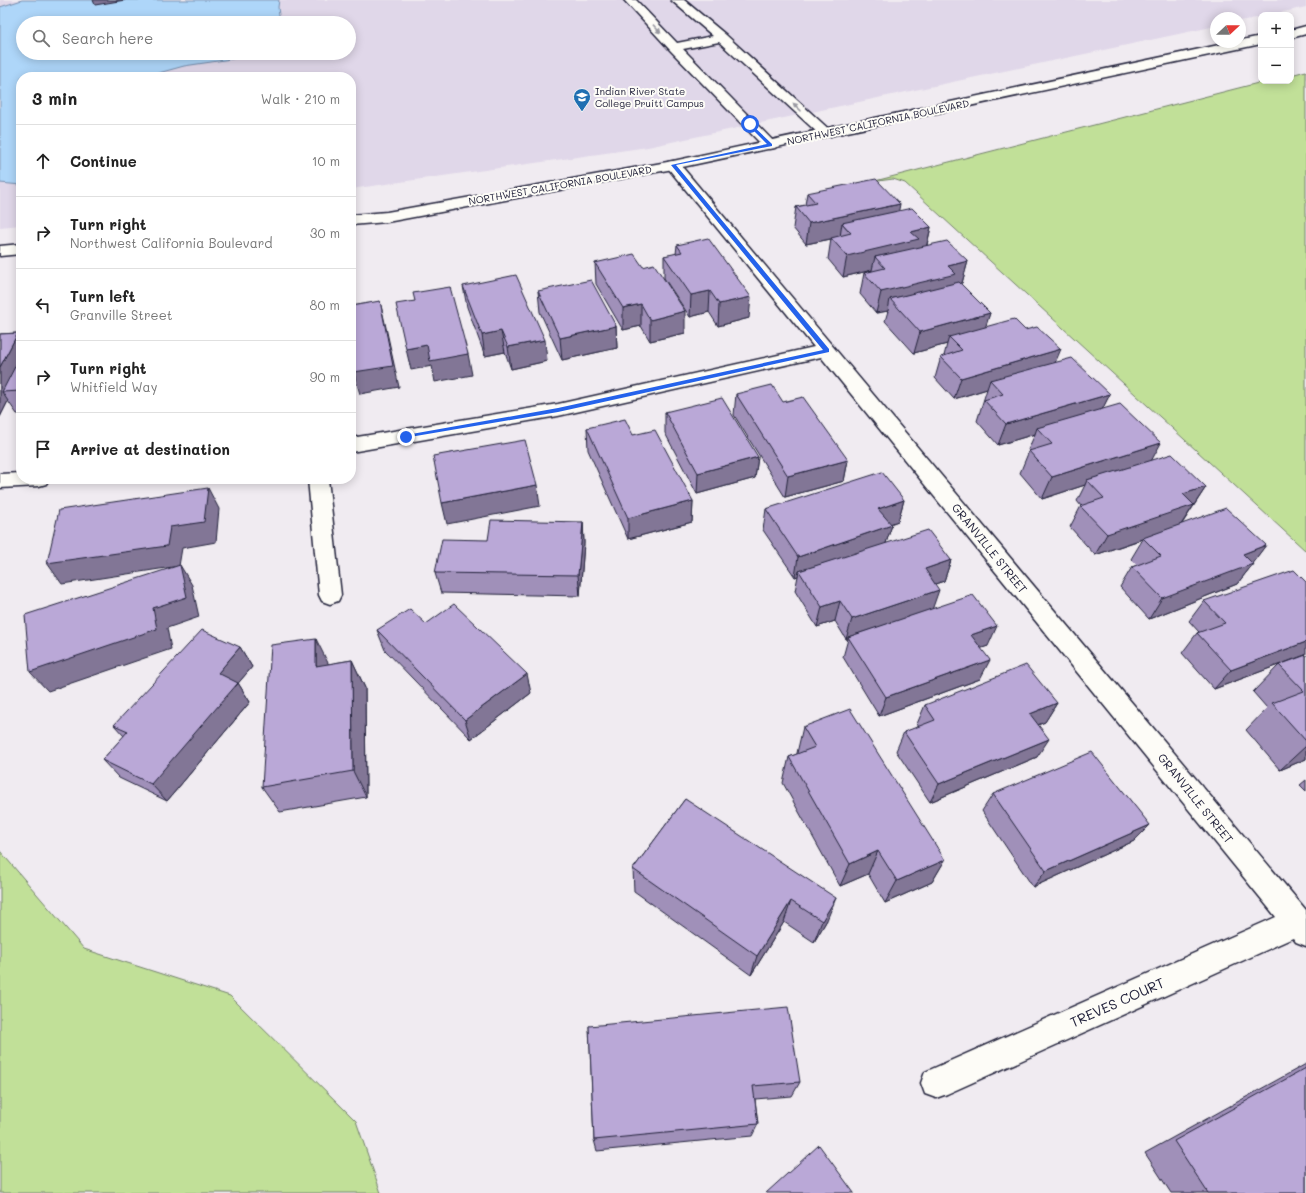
<!DOCTYPE html>
<html lang="en">
<head>
<meta charset="utf-8">
<style>
  :root { --surface:#fff; --page:#f2f2f2; --text:#222; --muted:#767676; --line:#e0e0e0 }
  body { margin:0; font-family:Mali,sans-serif; background:var(--page); color:var(--text) }
  .controls { position:absolute; right:12px; top:12px; display:grid; overflow:hidden; border-radius:8px; box-shadow:0 2px 10px #0003 }
  .controls button { width:36px; height:36px; display:grid; place-items:center; padding:0; border:0; border-bottom:1px solid var(--line); background:var(--surface); color:var(--text); font:20px sans-serif }
  .compass { position:absolute; left:1210px; top:12px; width:36px; height:36px; border-radius:50%; background:var(--surface); box-shadow:0 2px 10px #0003; rotate:68deg }
  .stop { position:absolute; width:12px; height:12px; margin:-9px; border:3px solid #2563eb; border-radius:50%; background:#fff }
  .stop.end { background:#2563eb; border-color:#fff; box-shadow:0 1px 4px #0008 }
  .list { margin:0; padding:0; list-style:none }
  h2 { display:flex; justify-content:space-between; align-items:center; height:52px; margin:0; padding:0 16px; font-size:17px }
  h2 small { font-size:13px; font-weight:400; color:var(--muted) }
  .list li { display:grid; grid-template-columns:26px 1fr auto; gap:12px; align-items:center; box-sizing:border-box; height:72px; padding:0 16px; border-top:1px solid var(--line) }
  .list b { display:block; font-size:15px; white-space:nowrap }
  .list p { margin:0; font-size:13px; white-space:nowrap; color:var(--muted) }
  .list em { font-size:13px; font-style:normal; color:var(--muted) }
  .icon { flex:none; width:22px; height:22px; fill:none; stroke:currentColor; stroke-width:2; stroke-linecap:round; stroke-linejoin:round }
  .map { position:relative; flex:none; width:1306px; height:1193px; overflow:hidden }
  .search { position:absolute; background:var(--surface); box-shadow:0 2px 10px #0003; left:16px; top:16px; width:340px; height:44px; display:flex; align-items:center; gap:10px; box-sizing:border-box; padding:0 14px; border-radius:22px; color:var(--muted); font-size:15px }
  .panel { position:absolute; background:var(--surface); box-shadow:0 2px 10px #0003; left:16px; top:72px; width:340px; height:412px; border-radius:16px }
  .map>svg:first-child { display:block }
  .built { fill:#e0d7e9; fill-rule:evenodd }
  .green { fill:#c1e098; stroke:#72816a }
  .water { fill:#aed6f9; stroke:#768ead }
  .lines { fill:none; stroke-linecap:round; stroke-linejoin:round }
  .lane-casing { stroke:#22223b; stroke-width:3 }
  .street-casing { stroke:#22223b; stroke-width:3 }
  .secondary-casing { stroke:#22223b; stroke-width:3 }
  .lane { fill:#fdfcf7; fill-rule:evenodd }
  .street { fill:#fdfcf7; fill-rule:evenodd }
  .secondary { fill:#fdfcf7; fill-rule:evenodd }
  .wall { fill:#a090b9; stroke:#22223b }
  .shaded-wall { fill:#827696; stroke:#22223b }
  .building { fill:#baa8d7; stroke:#22223b }
  .oneway { fill:#9a9aa2 }
  .route { fill:#2563eb }
  .labels { text-anchor:middle; dominant-baseline:central; stroke-width:4; stroke-linejoin:round; paint-order:stroke }
  .far-poi-label { font-size:10px; fill:#22223b; stroke:#fdfcf7; text-anchor:start }
  .far-street-label { font-size:10px; fill:#22223b; stroke:#fdfcf7 }
  .street-label { font-size:12px; fill:#22223b; stroke:#fdfcf7 }
  .near-street-label { font-size:14px; fill:#22223b; stroke:#fdfcf7 }
</style>
</head>
<body>
<div class="map">
<svg width="1306" height="1193" viewBox="0 0 1306 1193">
  <rect width="100%" height="100%" fill="#f0ebf1"/>
  <filter id="ink" filterUnits="userSpaceOnUse"><feTurbulence type="fractalNoise" baseFrequency=".025" numOctaves="2"/><feDisplacementMap in="SourceGraphic" scale="8" xChannelSelector="R" yChannelSelector="G"/><feConvolveMatrix kernelMatrix="1 2 1 2 8 2 1 2 1" color-interpolation-filters="sRGB"/></filter>
  <g filter="url(#ink)">
    <path class="built" d="M 0,0 L 1306,0 L 1306,7 L 1270,15 L 1261,15 L 1261,17 L 1240,21 L 1240,18 L 1216,18 L 1216,26 L 648,147 L 351,189 L 351,77 L 21,77 L 21,225 L 0,227 ZM 23,23 L 349,23 L 349,53 L 23,53 Z"/>
    <path class="green" d="M 1306,71 L 1306,551 L 905,183 L 893,179 L 871,182 L 1266,81 L 1291,81 L 1291,75 Z
      M 0,851 L 84,949 L 230,996 L 356,1121 L 381,1193 L 0,1193 Z"/>
    <path class="water" d="M 22,0 L 279,0 L 278,7 L 280,23 L 23,23 L 23,53 L 272,53 L 184,66 L 144,77 L 21,77 L 21,185 L 0,183 L 0,7 Z"/>
    <g class="lines">
      <defs>
        <path id="lane" d="M 624,0 L 636,0 L 677,43 L 713,36 L 671,0 L 684,0 L 726,35 L 833,133 L 831,136 L 821,136 L 719,42 L 683,49 L 777,145 L 775,148 L 770,149 L 765,148 L 670,50 Z"/>
        <path id="street" d="M 673,161 L 678,162 L 1306,910 L 1306,946 L 1296,942 L 1293,938 L 947,1094 L 936,1098 L 925,1094 L 921,1083 L 925,1072 L 1276,917 L 821,357 L 558,416 L 351,452 L 351,438 L 558,404 L 814,347 L 668,168 L 666,165 L 668,162 Z
          M 21,473 L 21,479 L 49,479 L 46,484 L 39,486 L 0,488 L 0,474 Z
          M 308,479 L 328,479 L 341,595 L 338,601 L 330,604 L 322,601 L 319,595 Z"/>
        <path id="secondary" d="M 1306,26 L 1306,34 L 1291,38 L 1291,30 Z
          M 1261,36 L 1261,44 L 673,169 L 387,222 L 351,225 L 351,215 L 387,212 L 673,161 Z
          M 21,244 L 21,254 L 0,256 L 0,246 Z"/>
      </defs>
      <use href="#lane" class="lane-casing"/>
      <use href="#street" class="street-casing"/>
      <use href="#secondary" class="secondary-casing"/>
      <use href="#lane" class="lane"/>
      <use href="#street" class="street"/>
      <use href="#secondary" class="secondary"/>
    </g>
    <path class="wall" d="M 807,193 L 899,211 L 931,227 L 927,245 L 968,261 L 962,283 L 960,283 L 990,313 L 985,327 L 1055,363 L 1110,394 L 1102,409 L 1152,460 L 1206,487 L 1182,524 L 1266,545 L 1252,563 L 1253,564 L 1237,584 L 1149,619 L 1120,587 L 1132,567 L 1137,565 L 1131,559 L 1143,539 L 1095,555 L 1070,527 L 1081,506 L 1077,501 L 1085,485 L 1042,499 L 1020,473 L 1029,451 L 1030,451 L 1028,450 L 1035,434 L 998,445 L 977,421 L 987,389 L 954,399 L 935,378 L 941,357 L 944,356 L 947,344 L 914,353 L 885,321 L 888,311 L 876,313 L 860,294 L 864,273 L 872,271 L 872,270 L 843,277 L 828,259 L 831,239 L 806,244 L 793,228 L 796,207 L 805,205 Z
      M 677,245 L 749,318 L 718,326 L 709,312 L 690,317 L 664,278 L 664,256 L 676,254 Z
      M 595,263 L 685,333 L 650,341 L 641,326 L 623,330 L 596,284 Z
      M 463,286 L 547,361 L 511,369 L 505,352 L 485,356 L 467,307 Z
      M 538,291 L 616,326 L 617,348 L 562,360 L 540,312 Z
      M 18,333 L 21,337 L 21,414 L 17,414 L 8,401 L 0,417 L 0,334 Z
      M 736,394 L 848,460 L 844,481 L 785,497 L 734,415 Z
      M 665,412 L 758,457 L 755,478 L 697,494 L 665,433 Z
      M 587,428 L 633,435 L 693,501 L 692,522 L 628,539 L 588,450 Z
      M 904,500 L 898,521 L 890,524 L 892,525 L 886,543 L 951,560 L 944,581 L 935,584 L 932,609 L 988,646 L 981,648 L 980,679 L 879,716 L 843,657 L 848,639 L 846,639 L 835,621 L 817,627 L 795,591 L 798,576 L 795,577 L 763,530 L 766,509 Z
      M 583,522 L 584,543 L 580,596 L 441,593 L 435,573 L 488,540 Z
      M 1204,601 L 1305,655 L 1214,689 L 1182,653 L 1197,633 L 1199,632 L 1189,621 Z
      M 426,624 L 531,693 L 471,739 L 385,650 L 377,630 Z
      M 240,647 L 252,667 L 238,683 L 250,702 L 167,801 L 119,778 L 102,760 L 124,736 L 114,725 Z
      M 1306,655 L 1306,759 L 1280,770 L 1246,730 L 1267,708 L 1253,692 L 1279,665 Z
      M 352,660 L 365,688 L 366,797 L 280,812 L 262,787 L 328,664 Z
      M 1057,703 L 1045,722 L 1038,725 L 1037,757 L 930,802 L 896,751 L 904,732 L 919,727 L 917,724 L 925,705 Z
      M 803,727 L 945,860 L 932,882 L 885,903 L 868,874 L 840,886 L 783,783 L 789,757 L 797,754 L 797,753 Z
      M 1306,780 L 1306,791 L 1300,785 Z
      M 993,794 L 1134,841 L 1033,887 L 982,811 Z
      M 685,799 L 827,920 L 814,942 L 784,922 L 751,975 L 634,891 L 633,869 Z
      M 589,1026 L 800,1082 L 792,1096 L 755,1099 L 758,1124 L 752,1136 L 597,1151 L 594,1140 Z
      M 1306,1064 L 1306,1193 L 1171,1193 L 1145,1153 Z"/>
    <path class="shaded-wall" d="M 93,0 L 125,0 L 95,5 Z
      M 900,204 L 896,225 L 851,233 L 842,223 L 840,237 L 806,244 L 809,223 Z
      M 931,227 L 926,248 L 875,257 L 872,270 L 843,277 L 847,256 L 911,232 Z
      M 968,261 L 962,283 L 890,299 L 888,311 L 876,313 L 881,292 L 948,266 Z
      M 710,291 L 709,312 L 690,317 L 691,295 Z
      M 751,297 L 749,318 L 718,326 L 719,304 Z
      M 380,301 L 385,323 L 399,387 L 360,394 L 354,374 L 351,374 L 351,353 Z
      M 641,304 L 641,326 L 623,330 L 623,308 Z
      M 685,311 L 685,333 L 650,341 L 650,320 Z
      M 990,313 L 983,335 L 949,337 L 947,344 L 914,353 L 920,332 Z
      M 616,326 L 617,348 L 562,360 L 560,338 Z
      M 501,331 L 505,352 L 485,356 L 482,335 Z
      M 18,333 L 21,337 L 21,376 L 2,392 L 8,401 L 0,417 L 0,367 Z
      M 545,340 L 547,361 L 511,369 L 508,347 Z
      M 427,345 L 468,354 L 472,375 L 435,382 L 432,366 L 411,370 L 406,349 Z
      M 1061,349 L 1052,370 L 990,380 L 987,389 L 954,399 L 961,378 Z
      M 1110,394 L 1099,416 L 1037,428 L 1035,434 L 998,445 L 1006,424 Z
      M 1161,443 L 1149,465 L 1087,480 L 1085,485 L 1042,499 L 1052,477 Z
      M 758,457 L 755,478 L 697,494 L 698,473 Z
      M 848,460 L 844,481 L 785,497 L 788,476 Z
      M 537,485 L 540,506 L 447,524 L 442,503 Z
      M 1206,487 L 1180,526 L 1095,555 L 1107,534 L 1183,494 Z
      M 208,488 L 219,509 L 216,542 L 182,548 L 179,566 L 62,584 L 47,563 L 170,527 Z
      M 904,500 L 898,521 L 873,530 L 878,509 Z
      M 693,501 L 692,522 L 628,539 L 628,518 Z
      M 583,522 L 584,543 L 580,596 L 578,575 Z
      M 892,525 L 885,546 L 799,571 L 798,576 L 795,577 L 798,557 Z
      M 1266,545 L 1251,565 L 1253,564 L 1237,584 L 1149,619 L 1162,598 L 1243,554 Z
      M 951,560 L 944,581 L 917,590 L 925,569 Z
      M 180,565 L 192,585 L 199,617 L 167,628 L 171,649 L 48,691 L 30,672 L 153,608 Z
      M 939,590 L 932,610 L 848,637 L 848,639 L 846,639 L 852,619 Z
      M 840,601 L 835,621 L 817,627 L 822,607 Z
      M 997,626 L 988,646 L 962,655 L 971,635 Z
      M 316,639 L 330,667 L 316,666 Z
      M 1306,642 L 1306,654 L 1305,655 L 1214,689 L 1231,670 Z
      M 240,647 L 252,667 L 235,687 L 238,683 L 250,702 L 167,801 L 151,784 L 218,673 Z
      M 352,660 L 365,688 L 366,797 L 353,771 Z
      M 990,660 L 980,679 L 879,716 L 886,697 Z
      M 527,674 L 531,693 L 471,739 L 465,720 Z
      M 1057,703 L 1045,722 L 1018,733 L 1030,714 Z
      M 1049,739 L 1037,757 L 930,802 L 939,784 Z
      M 1306,746 L 1306,759 L 1280,770 Z
      M 1150,825 L 1134,841 L 1033,887 L 1046,871 Z
      M 878,851 L 868,874 L 840,886 L 850,864 Z
      M 945,860 L 932,882 L 885,903 L 897,881 Z
      M 836,898 L 827,920 L 814,942 L 822,921 Z
      M 791,901 L 784,922 L 751,975 L 757,956 Z"/>
    <path class="building" d="M 876,179 L 900,204 L 809,223 L 796,207 L 816,203 L 807,193 Z
      M 912,208 L 931,227 L 911,232 L 919,239 L 847,256 L 831,238 L 851,233 L 842,223 Z
      M 708,238 L 751,297 L 719,304 L 710,291 L 691,295 L 664,256 L 682,252 L 677,245 Z
      M 947,241 L 968,261 L 948,266 L 956,274 L 881,292 L 864,273 L 885,268 L 875,257 Z
      M 634,254 L 643,267 L 654,264 L 685,311 L 650,320 L 641,304 L 623,308 L 595,263 Z
      M 516,275 L 545,340 L 508,347 L 501,331 L 482,335 L 463,286 Z
      M 591,280 L 616,326 L 560,338 L 538,291 Z
      M 959,282 L 990,313 L 920,332 L 890,299 Z
      M 450,287 L 468,354 L 430,361 L 427,345 L 406,349 L 396,304 L 415,301 L 413,293 Z
      M 380,301 L 393,366 L 354,372 L 351,355 L 351,306 Z
      M 1014,319 L 1025,330 L 1037,327 L 1061,349 L 961,378 L 941,357 L 962,350 L 949,337 Z
      M 18,333 L 0,367 L 0,334 Z
      M 21,355 L 21,391 L 2,392 Z
      M 1072,358 L 1110,394 L 1006,424 L 984,400 L 1003,394 L 990,380 Z
      M 772,385 L 783,402 L 803,397 L 848,460 L 788,476 L 736,394 Z
      M 722,398 L 758,457 L 698,473 L 665,412 Z
      M 21,404 L 21,408 L 19,408 Z
      M 1120,404 L 1161,443 L 1052,477 L 1029,451 L 1052,444 L 1037,428 Z
      M 625,419 L 633,435 L 655,430 L 693,501 L 628,518 L 587,428 Z
      M 525,440 L 537,485 L 442,503 L 433,456 Z
      M 1172,454 L 1206,487 L 1183,494 L 1194,505 L 1107,534 L 1080,506 L 1104,498 L 1087,480 Z
      M 882,472 L 904,500 L 878,509 L 892,525 L 798,557 L 766,509 Z
      M 208,488 L 204,522 L 170,527 L 167,546 L 47,563 L 59,510 Z
      M 1226,508 L 1266,545 L 1243,554 L 1253,564 L 1162,598 L 1132,567 L 1161,556 L 1143,538 Z
      M 491,520 L 583,522 L 578,575 L 435,573 L 442,539 L 488,540 Z
      M 928,530 L 951,560 L 925,569 L 939,590 L 852,619 L 840,601 L 822,607 L 799,571 Z
      M 180,565 L 187,597 L 153,608 L 157,629 L 30,672 L 25,615 Z
      M 1294,570 L 1306,582 L 1306,642 L 1231,670 L 1197,633 L 1225,623 L 1204,601 Z
      M 973,595 L 997,626 L 971,635 L 990,660 L 886,697 L 848,637 Z
      M 454,604 L 527,674 L 465,720 L 377,630 L 410,609 L 426,624 Z
      M 202,630 L 240,647 L 218,673 L 238,683 L 151,784 L 102,760 L 128,731 L 114,725 Z
      M 316,639 L 316,666 L 352,660 L 353,771 L 262,787 L 271,645 Z
      M 1306,655 L 1306,741 L 1272,703 L 1304,691 L 1279,665 Z
      M 1026,665 L 1057,703 L 1030,714 L 1049,739 L 939,784 L 904,732 L 935,720 L 925,705 Z
      M 850,709 L 945,860 L 897,881 L 878,851 L 850,864 L 789,757 L 815,747 L 803,727 Z
      M 1092,752 L 1150,825 L 1046,871 L 993,794 Z
      M 685,799 L 836,898 L 822,921 L 791,901 L 757,956 L 633,869 Z
      M 788,1007 L 800,1082 L 753,1086 L 758,1124 L 594,1140 L 589,1026 Z
      M 1306,1068 L 1306,1193 L 1208,1193 L 1174,1141 Z
      M 819,1145 L 854,1193 L 766,1193 Z"/>
    <defs><path id="oneway-solid" d="M-6-.8H1V-3.2L6.5 0L1 3.2V.8H-6Z"/></defs>
    <g class="oneway">
      <use href="#oneway-solid" transform="translate(657 29) rotate(47)"/>
      <use href="#oneway-solid" transform="translate(797 107) rotate(-137)"/>
    </g>
  </g>
  <path class="route" d="M 750,123 L 772,144 L 772,146 L 676,165 L 829,349 L 829,352 L 558,412 L 404,438 L 404,436 L 406,435 L 558,408 L 823,350 L 671,165 L 767,144 L 748,125 Z"/>
  <defs>
    <symbol id="university-pin" viewBox="-11 -11 22 30"><path d="M0 17L-7.5 6A9.5 9.5 0 1 1 7.5 6Z" fill="#1f6fb2" stroke="#fdfcf7"/><path d="M0-5L7-2L0 1L-7-2ZM-4 1L0 2.5L4 1V4Q0 6-4 4Z" fill="#fff"/></symbol>
  </defs>
  <g fill-rule="evenodd">
    <use href="#university-pin" x="572" y="87" width="20" height="27"/>
  </g>
  <g class="labels">
    <g class="far-poi-label">
      <text x="595" y="91">Indian River State<tspan x="595" dy="12">College Pruitt Campus</tspan></text>
    </g>
    <g class="far-street-label">
      <text transform="translate(878 122) rotate(-12)">NORTHWEST CALIFORNIA BOULEVARD</text>
      <text transform="translate(560 185) rotate(-10)">NORTHWEST CALIFORNIA BOULEVARD</text>
    </g>
    <g class="street-label">
      <text transform="translate(990 548) rotate(51)">GRANVILLE STREET</text>
      <text transform="translate(1196 798) rotate(51)">GRANVILLE STREET</text>
    </g>
    <g class="near-street-label">
      <text transform="translate(1117 1002) rotate(-24)">TREVES COURT</text>
    </g>
  </g>
</svg>
<div class="controls">
<button>+</button>
<button>−</button>
</div>
<svg class="compass" viewBox="-18 -18 36 36"><path d="M0-13l5 13h-10z" fill="#e53935"/><path d="M0 13l5-13h-10z" fill="#767676"/></svg>
<div class="stop" style="left:750px;top:124px"></div>
<div class="stop end" style="left:406px;top:437px"></div>
<div class="search"><svg class="icon" aria-label="search" viewBox="0 0 24 24"><circle cx="10" cy="10" r="6"/><path d="M15 15l6 6"/></svg>Search here</div>
<section class="panel">
<h2>3 min<small>Walk · 210 m</small></h2>
<ul class="list">
<li><svg class="icon" aria-label="ahead" viewBox="0 0 24 24"><path d="M12 20V5M6 11l6-6 6 6"/></svg><div><b>Continue</b></div><em>10 m</em></li>
<li><svg class="icon" aria-label="right" viewBox="0 0 24 24"><path d="M7 20v-9h11M14 6l5 5-5 5"/></svg><div><b>Turn right</b><p>Northwest California Boulevard</p></div><em>30 m</em></li>
<li><svg class="icon" aria-label="left" viewBox="0 0 24 24"><path d="M17 20v-9H6M10 6l-5 5 5 5"/></svg><div><b>Turn left</b><p>Granville Street</p></div><em>80 m</em></li>
<li><svg class="icon" aria-label="right" viewBox="0 0 24 24"><path d="M7 20v-9h11M14 6l5 5-5 5"/></svg><div><b>Turn right</b><p>Whitfield Way</p></div><em>90 m</em></li>
<li><svg class="icon" aria-label="arrive" viewBox="0 0 24 24"><path d="M6 21V4h12l-3 4 3 4H6"/></svg><div><b>Arrive at destination</b></div></li>
</ul>
</section>
</div>
</body>
</html>
